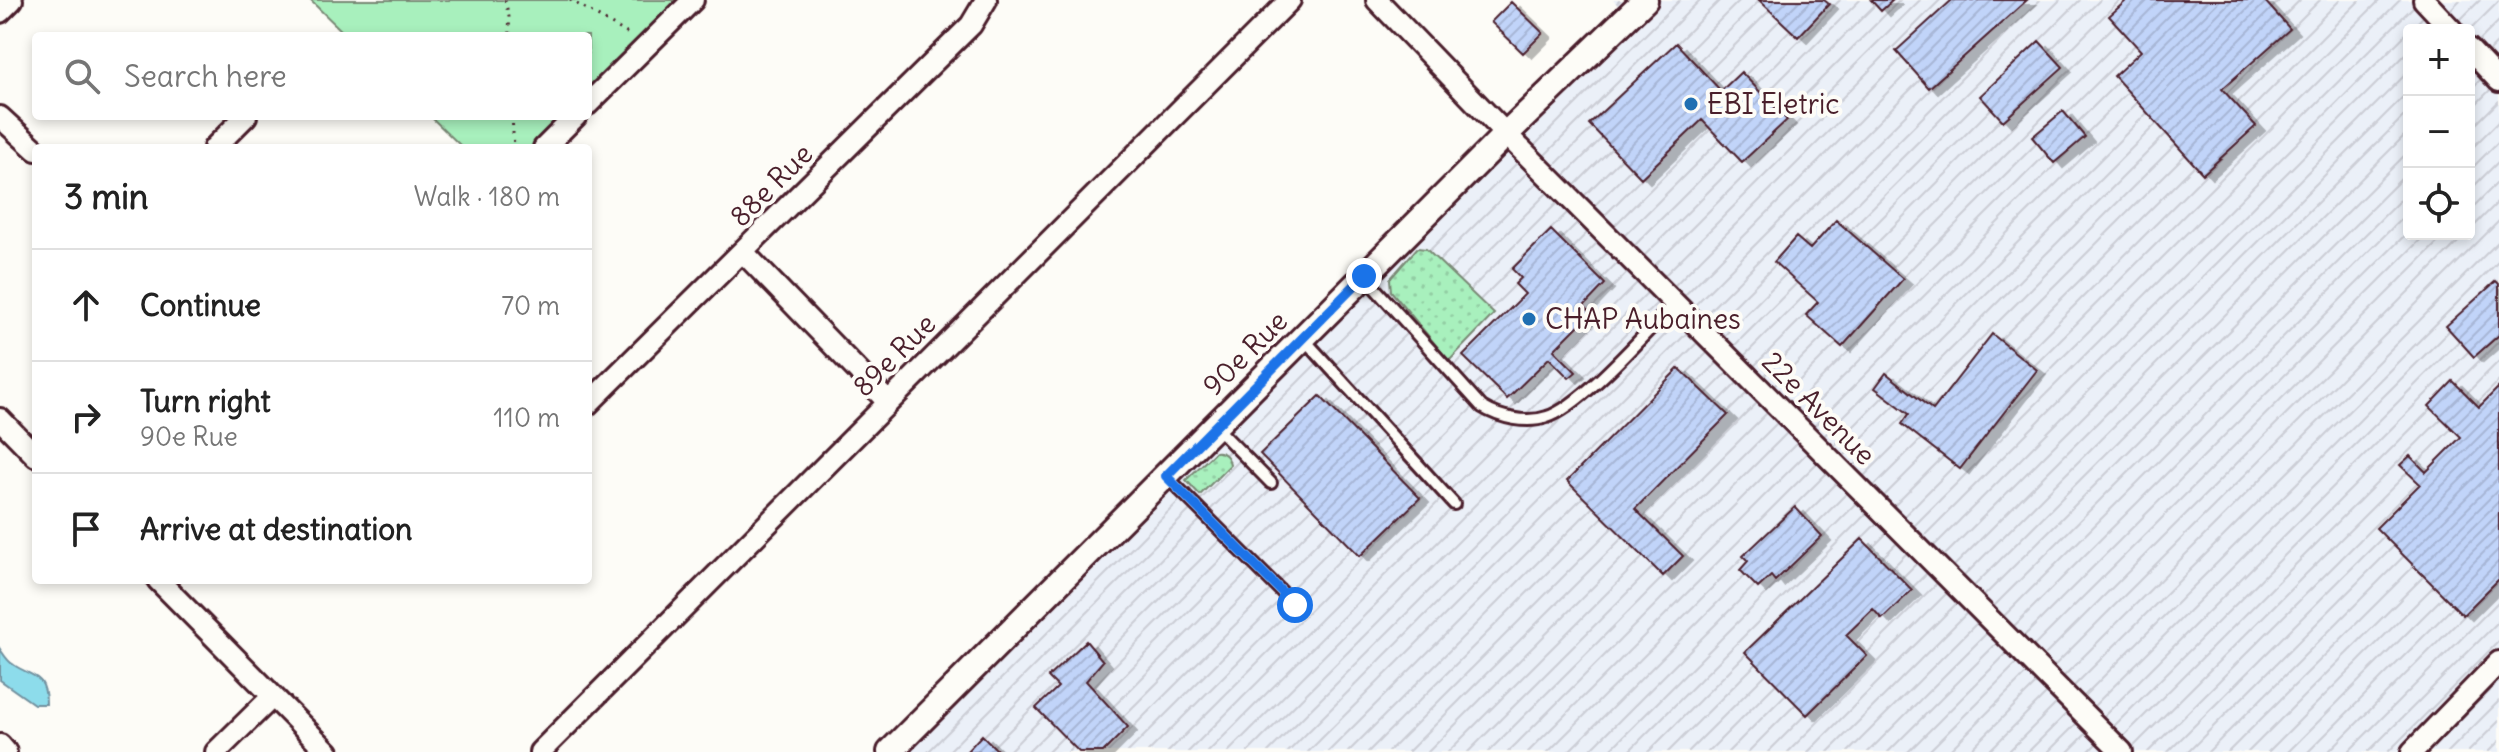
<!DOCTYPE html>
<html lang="en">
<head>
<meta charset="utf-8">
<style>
  :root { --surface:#fff; --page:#f6f6f6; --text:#222; --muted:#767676; --line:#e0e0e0 }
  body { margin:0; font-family:Delius,sans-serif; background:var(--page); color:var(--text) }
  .controls { position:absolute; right:24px; top:24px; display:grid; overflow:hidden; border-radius:8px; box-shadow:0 4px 12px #0003 }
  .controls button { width:72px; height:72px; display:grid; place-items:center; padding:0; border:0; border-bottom:2px solid var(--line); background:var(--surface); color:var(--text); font:40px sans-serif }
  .stop { position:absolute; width:24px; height:24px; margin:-18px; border:6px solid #1a73e8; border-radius:50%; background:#fff }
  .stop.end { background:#1a73e8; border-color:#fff; box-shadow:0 2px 8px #0008 }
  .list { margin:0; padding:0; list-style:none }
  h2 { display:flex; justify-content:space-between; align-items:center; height:104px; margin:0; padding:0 32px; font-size:34px }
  h2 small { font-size:26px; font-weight:400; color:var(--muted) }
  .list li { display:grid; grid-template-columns:52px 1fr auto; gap:24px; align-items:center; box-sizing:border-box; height:112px; padding:0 32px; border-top:2px solid var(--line) }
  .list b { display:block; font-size:30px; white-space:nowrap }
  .list p { margin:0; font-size:26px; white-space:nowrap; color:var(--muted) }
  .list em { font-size:26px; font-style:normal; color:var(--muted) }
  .icon { flex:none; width:44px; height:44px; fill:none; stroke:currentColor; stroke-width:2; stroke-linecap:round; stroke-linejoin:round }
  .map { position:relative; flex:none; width:2499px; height:752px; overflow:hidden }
  .search { position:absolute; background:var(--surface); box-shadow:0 4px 12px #0003; left:32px; top:32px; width:560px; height:88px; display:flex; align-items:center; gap:20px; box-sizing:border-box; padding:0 28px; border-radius:8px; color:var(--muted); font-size:30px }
  .panel { position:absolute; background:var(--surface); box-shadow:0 4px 12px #0003; left:32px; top:144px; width:560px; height:440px; border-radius:8px }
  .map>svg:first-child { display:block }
  .industrial { fill:url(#industrial-furrows); fill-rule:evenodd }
  .grass { fill:url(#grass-dots); stroke:#798874; stroke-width:2 }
  .park { fill:#a8f0bd; stroke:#798874; stroke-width:2 }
  .water { fill:#8ddceb; stroke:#72909e; stroke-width:2 }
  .building { fill:url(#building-hatch); stroke:#4a1f2b; stroke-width:2; filter:url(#shadow) }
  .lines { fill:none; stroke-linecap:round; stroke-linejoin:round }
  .service-casing { stroke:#4a1f2b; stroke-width:16 }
  .minor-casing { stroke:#4a1f2b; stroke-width:26 }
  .tertiary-casing { stroke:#4a1f2b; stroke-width:30 }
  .path { stroke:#4a1f2b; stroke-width:3; stroke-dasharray:2 6; stroke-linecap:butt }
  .service { stroke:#fdfcf7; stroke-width:10 }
  .minor { stroke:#fdfcf7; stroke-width:20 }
  .tertiary { stroke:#fdfcf7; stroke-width:24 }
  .route { stroke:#1a73e8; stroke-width:10 }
  .poi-dot { fill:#1f6fb2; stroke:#fdfcf7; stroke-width:3 }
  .labels { text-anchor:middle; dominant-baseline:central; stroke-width:8; stroke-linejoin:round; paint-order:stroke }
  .poi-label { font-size:28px; fill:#4a1f2b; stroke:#fdfcf7; text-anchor:start }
  .street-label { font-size:28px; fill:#4a1f2b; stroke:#fdfcf7 }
</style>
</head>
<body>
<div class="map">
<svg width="2499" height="752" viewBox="0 0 2499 752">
  <defs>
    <pattern id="industrial-furrows" width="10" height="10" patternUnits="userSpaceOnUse" patternTransform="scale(2)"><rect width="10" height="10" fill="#ebf0f8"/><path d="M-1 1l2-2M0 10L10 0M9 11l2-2" fill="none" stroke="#cbcdd5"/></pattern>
    <pattern id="grass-dots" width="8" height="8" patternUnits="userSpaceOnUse" patternTransform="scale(2)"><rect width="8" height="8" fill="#a8f0bd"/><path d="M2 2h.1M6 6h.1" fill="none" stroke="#92cda3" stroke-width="1.8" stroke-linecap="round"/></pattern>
    <pattern id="building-hatch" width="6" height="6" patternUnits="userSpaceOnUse" patternTransform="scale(2)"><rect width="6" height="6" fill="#c1d4f9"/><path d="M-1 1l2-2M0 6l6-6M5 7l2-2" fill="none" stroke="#a7b6d6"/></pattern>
    <filter id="shadow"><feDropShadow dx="9" dy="5" stdDeviation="0" flood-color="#0004"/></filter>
  </defs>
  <rect width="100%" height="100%" fill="#fdfcf7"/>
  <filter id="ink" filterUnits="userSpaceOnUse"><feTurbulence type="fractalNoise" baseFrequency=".0125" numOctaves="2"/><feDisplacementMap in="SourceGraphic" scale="16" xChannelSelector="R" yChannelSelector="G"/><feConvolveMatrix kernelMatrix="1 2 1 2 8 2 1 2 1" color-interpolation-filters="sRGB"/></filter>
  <g filter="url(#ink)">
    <path class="industrial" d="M 1613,0 L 2499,0 L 2499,752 L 890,752 L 1628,16 ZM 2409,30 L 2469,30 L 2469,234 L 2409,234 Z"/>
    <path class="grass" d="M 1417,248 L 1426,249 L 1494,314 L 1449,361 L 1391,291 L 1390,279 Z
      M 1215,452 C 1223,451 1229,456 1230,465 L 1200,495 L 1186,480 Z"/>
    <path class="park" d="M 310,0 L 685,0 L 588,104 L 588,36 L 347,36 Z
      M 430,116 L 576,116 L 544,148 L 463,148 Z"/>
    <path class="water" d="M 0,649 C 4,655 8,662 14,665 C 34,678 46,674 46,704 L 34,704 L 0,680 Z"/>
    <path class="building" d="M 1759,0 L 1824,0 L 1829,4 L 1798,37 Z
      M 1871,0 L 1893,0 L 1881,11 Z
      M 1952,0 L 2027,0 L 1929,88 L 1896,51 Z
      M 2127,0 L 2264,0 L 2290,29 L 2222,89 L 2256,126 L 2203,174 L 2114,76 L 2141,51 L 2109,16 Z
      M 1511,2 L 1543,33 L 1523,53 L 1491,22 Z
      M 2039,41 L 2063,67 L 2003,121 L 1980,96 Z
      M 1676,43 L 1721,91 L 1741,72 L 1787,120 L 1742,162 L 1702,120 L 1641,178 L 1589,124 Z
      M 2063,111 L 2085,137 L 2054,163 L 2032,137 Z
      M 1836,220 L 1903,279 L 1842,347 L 1806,315 L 1818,302 L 1774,262 L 1796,237 L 1810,249 Z
      M 1551,230 L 1605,284 L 1584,306 L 1591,313 L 1554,350 L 1576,372 L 1569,378 L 1549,358 L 1507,399 L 1463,356 L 1525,294 L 1515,284 L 1521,278 L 1512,269 Z
      M 2496,281 L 2499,284 L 2499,335 L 2474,357 L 2446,326 Z
      M 1992,334 L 2037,370 L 1960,469 L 1902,424 L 1909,414 L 1875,388 L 1886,373 L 1933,410 Z
      M 1679,368 L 1728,415 L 1635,509 L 1683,556 L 1663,576 L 1567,481 Z
      M 2453,381 L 2479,407 L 2499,387 L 2499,579 L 2463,615 L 2376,528 L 2420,484 L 2400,465 L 2410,456 L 2426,472 L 2461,437 L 2429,406 Z
      M 1320,396 L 1420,498 L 1360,556 L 1260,454 Z
      M 1795,507 L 1822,536 L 1775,581 L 1771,576 L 1758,588 L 1740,570 L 1748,561 L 1743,556 Z
      M 1862,539 L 1912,590 L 1882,619 L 1873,609 L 1846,635 L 1867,656 L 1807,715 L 1745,652 Z
      M 1086,641 L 1103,661 L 1086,681 L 1128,727 L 1103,752 L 1079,752 L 1036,708 L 1058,687 L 1048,677 Z
      M 982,735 L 999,752 L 966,752 Z"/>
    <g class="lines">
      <defs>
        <path id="service" d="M 1364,276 L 1482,407 C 1500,418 1527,424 1547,417 C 1581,407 1647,331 1675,303
          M 1303,338 L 1454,504
          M 1215,426 L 1271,483
          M 1166,476 L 1295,605"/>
        <path id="minor" d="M 1377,0 L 1506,134 L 2122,752
          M 2424,0 L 2452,30
          M 0,12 L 12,0
          M 2469,49 L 2499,81
          M 588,104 L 693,0
          M 0,117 L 36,150
          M 214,148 L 246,116
          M 544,148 L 576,116
          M 743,252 L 887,401
          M 588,404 L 971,25 L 986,0
          M 0,419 L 36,456
          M 158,580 L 328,752
          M 0,745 L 6,752
          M 216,752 L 272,697
          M 540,752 L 1290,0
          M 2412,752 L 2499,662"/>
        <path id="tertiary" d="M 890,752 L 1506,134 L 1645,0"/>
      </defs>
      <use href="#service" class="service-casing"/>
      <use href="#minor" class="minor-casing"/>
      <use href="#tertiary" class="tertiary-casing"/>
      <path class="path" d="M 505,0 L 509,17 L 510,36
        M 570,0 L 630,35
        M 512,116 L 514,148"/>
      <use href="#service" class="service"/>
      <use href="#minor" class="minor"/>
      <use href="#tertiary" class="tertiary"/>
    </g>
  </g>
  <g class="lines" filter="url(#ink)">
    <path class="route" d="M 1295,605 L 1166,476 L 1364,276"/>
  </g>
  <g class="poi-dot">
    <circle cx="1691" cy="104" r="8"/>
    <circle cx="1529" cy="319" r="8"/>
  </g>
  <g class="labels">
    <g class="poi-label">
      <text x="1707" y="104">EBI Eletric</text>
      <text x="1545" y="319">CHAP Aubaines</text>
    </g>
    <g class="street-label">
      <text transform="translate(771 185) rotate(-45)">88e Rue</text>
      <text transform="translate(1245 353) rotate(-45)">90e Rue</text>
      <text transform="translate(894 355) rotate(-45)">89e Rue</text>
      <text transform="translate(1819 408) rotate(45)">22e Avenue</text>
    </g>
  </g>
</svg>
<div class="controls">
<button>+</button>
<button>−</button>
<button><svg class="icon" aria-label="locate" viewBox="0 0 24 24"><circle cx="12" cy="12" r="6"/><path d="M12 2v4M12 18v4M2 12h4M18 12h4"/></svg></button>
</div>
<div class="stop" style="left:1295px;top:605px"></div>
<div class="stop end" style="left:1364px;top:276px"></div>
<div class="search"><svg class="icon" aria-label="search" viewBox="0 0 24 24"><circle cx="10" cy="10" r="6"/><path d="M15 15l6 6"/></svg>Search here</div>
<section class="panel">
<h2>3 min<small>Walk · 180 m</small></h2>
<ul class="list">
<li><svg class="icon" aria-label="ahead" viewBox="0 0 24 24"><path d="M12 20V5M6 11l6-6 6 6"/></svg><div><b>Continue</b></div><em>70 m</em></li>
<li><svg class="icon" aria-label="right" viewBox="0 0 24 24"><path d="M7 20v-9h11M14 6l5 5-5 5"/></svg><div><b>Turn right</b><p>90e Rue</p></div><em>110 m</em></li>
<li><svg class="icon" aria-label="arrive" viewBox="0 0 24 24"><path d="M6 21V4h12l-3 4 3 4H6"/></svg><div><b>Arrive at destination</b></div></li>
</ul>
</section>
</div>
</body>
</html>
